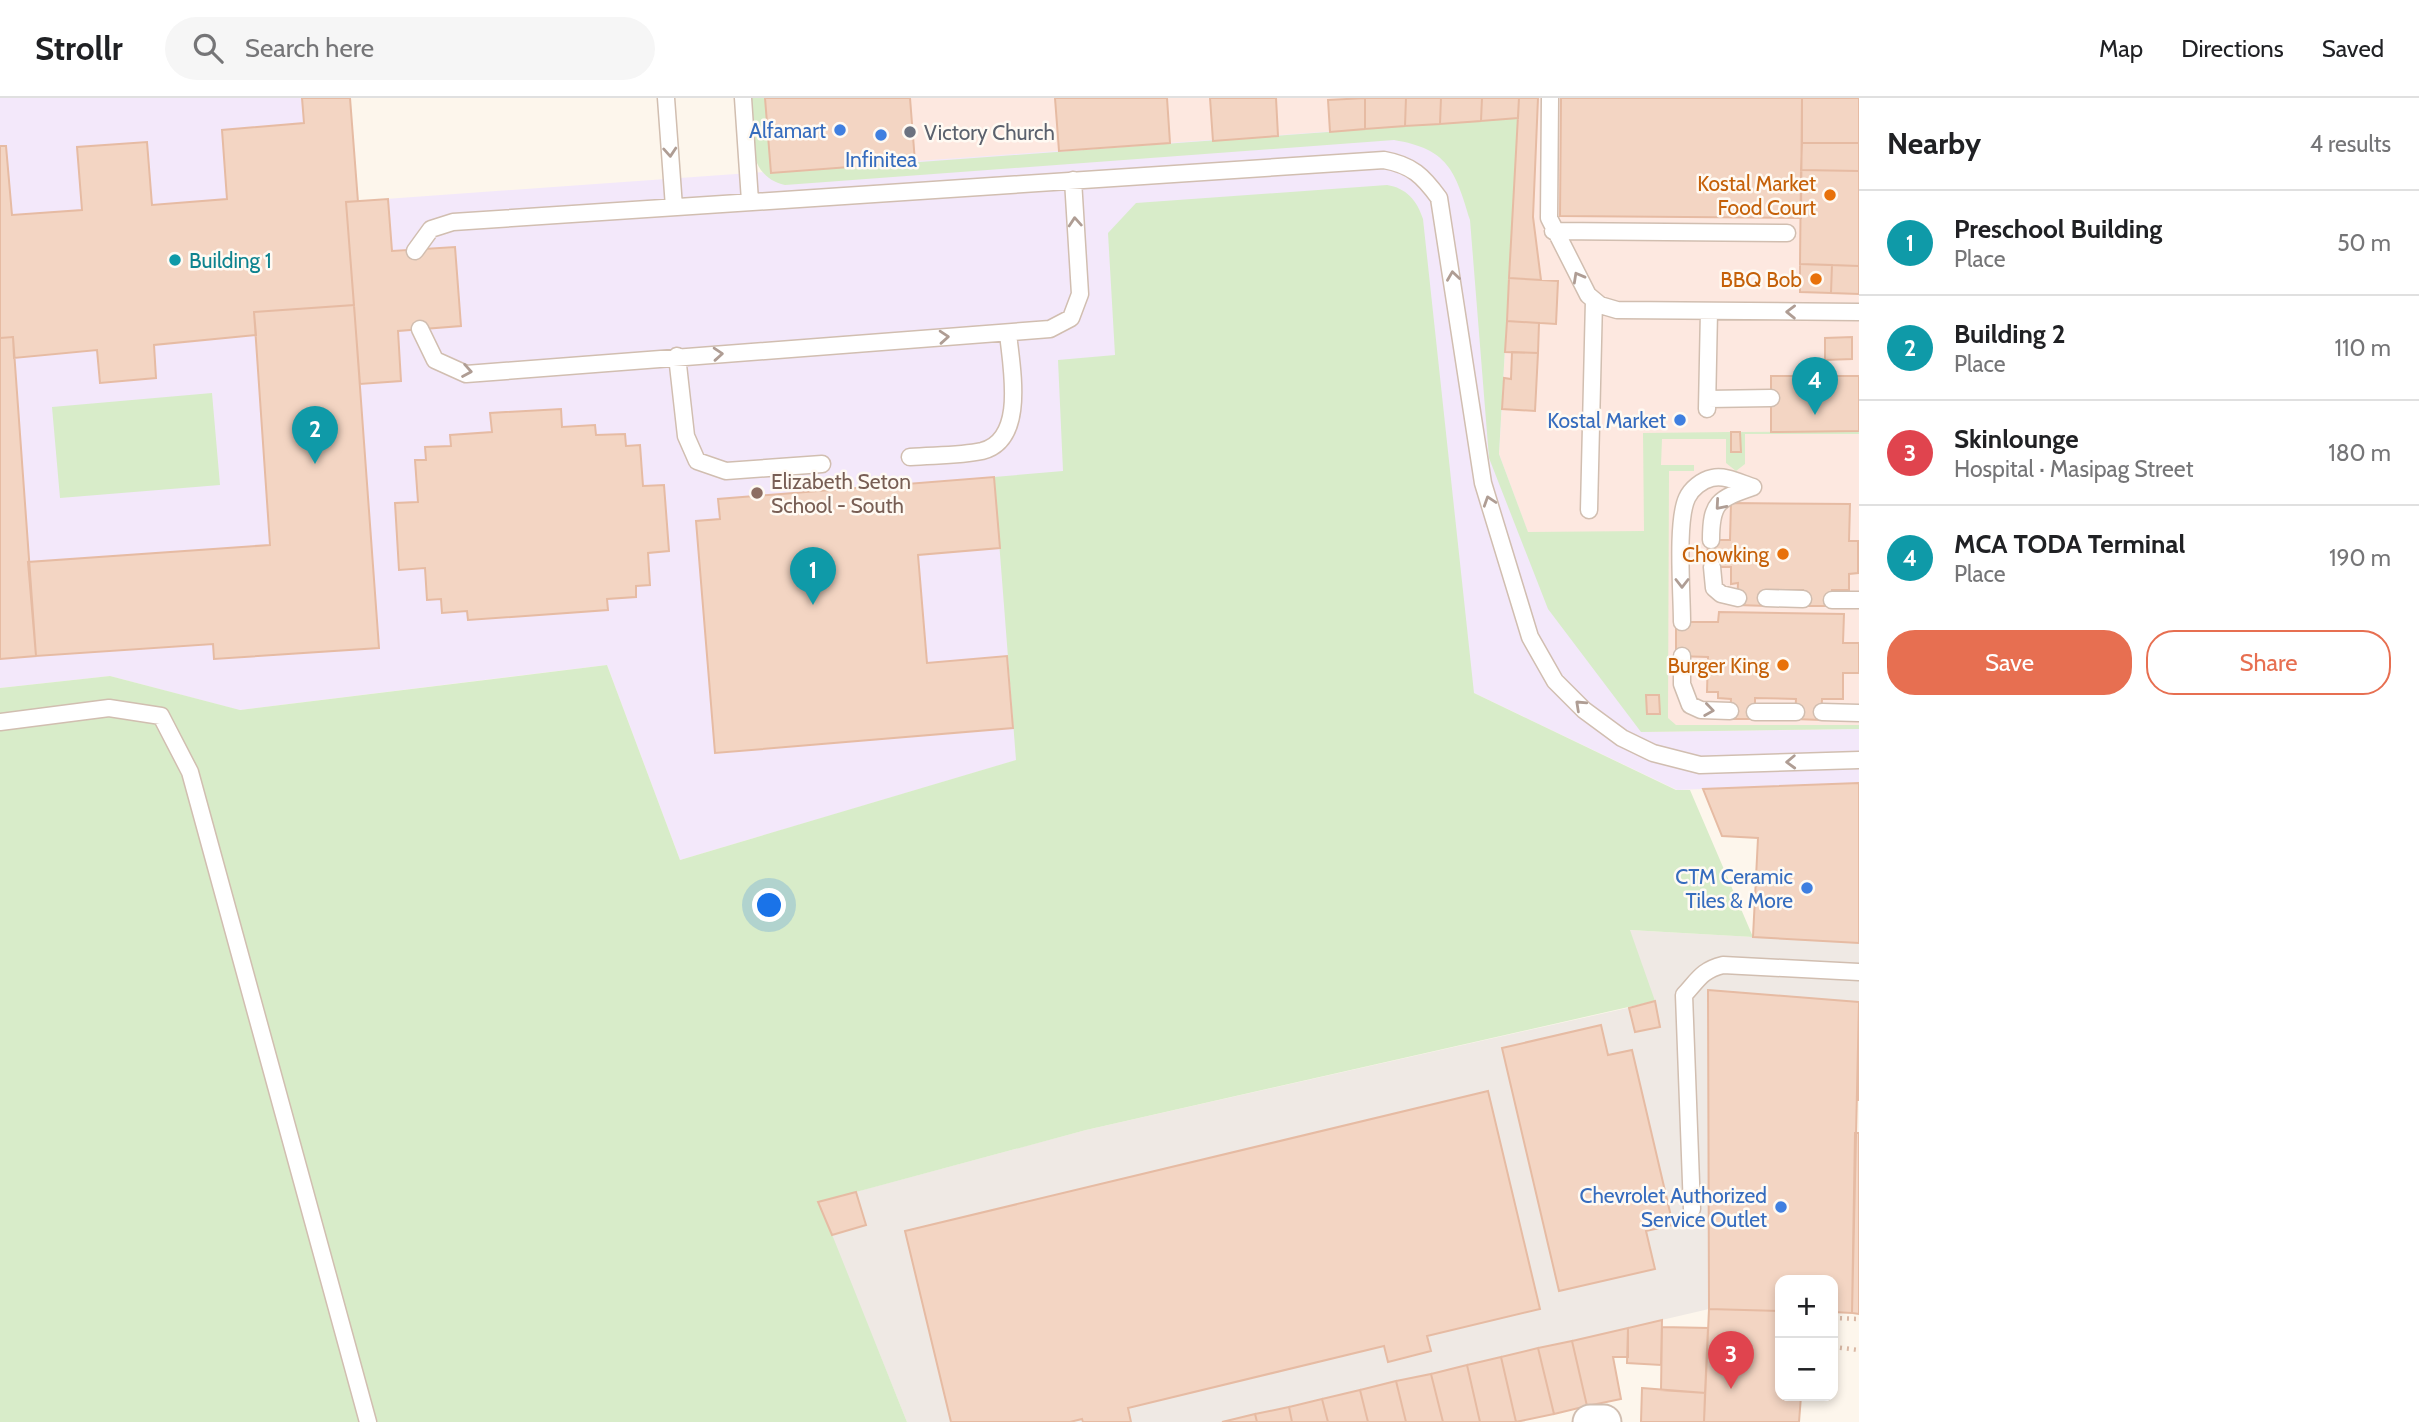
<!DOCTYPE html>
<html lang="en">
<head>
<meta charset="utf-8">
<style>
  :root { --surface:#fff; --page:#f6f6f6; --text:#202124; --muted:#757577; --line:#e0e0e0; --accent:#e76f51 }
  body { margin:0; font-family:Cabin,sans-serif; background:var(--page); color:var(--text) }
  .controls { position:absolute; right:21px; bottom:21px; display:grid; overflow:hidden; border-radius:14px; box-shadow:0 4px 10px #0003 }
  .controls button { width:63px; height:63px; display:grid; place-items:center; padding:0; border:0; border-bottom:2px solid var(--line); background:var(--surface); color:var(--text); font:35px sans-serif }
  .you { position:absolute; left:770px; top:808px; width:24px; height:24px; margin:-18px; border:5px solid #fff; border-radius:50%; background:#1a73e8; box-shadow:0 0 0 10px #1a73e833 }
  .badge { display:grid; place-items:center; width:46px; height:46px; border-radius:50%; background:var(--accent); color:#fff; font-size:23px; font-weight:700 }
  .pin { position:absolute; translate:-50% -58px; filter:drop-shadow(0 2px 4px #0008) }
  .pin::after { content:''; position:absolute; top:37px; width:24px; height:21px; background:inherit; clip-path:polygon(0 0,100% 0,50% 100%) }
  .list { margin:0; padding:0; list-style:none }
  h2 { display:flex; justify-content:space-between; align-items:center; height:91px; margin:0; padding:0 28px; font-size:30px }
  h2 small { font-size:23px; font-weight:400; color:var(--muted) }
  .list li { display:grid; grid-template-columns:46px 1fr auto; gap:21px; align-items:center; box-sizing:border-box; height:105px; padding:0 28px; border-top:2px solid var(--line) }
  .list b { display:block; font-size:26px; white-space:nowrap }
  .list p { margin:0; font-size:23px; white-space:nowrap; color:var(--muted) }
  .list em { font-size:23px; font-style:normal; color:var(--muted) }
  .actions { display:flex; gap:14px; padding:21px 28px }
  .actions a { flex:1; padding:16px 0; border:2px solid var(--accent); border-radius:28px; text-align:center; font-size:24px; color:var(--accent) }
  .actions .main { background:var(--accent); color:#fff }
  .icon { flex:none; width:38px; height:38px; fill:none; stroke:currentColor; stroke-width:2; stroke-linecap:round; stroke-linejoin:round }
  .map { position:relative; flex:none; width:1859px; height:1324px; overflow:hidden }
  header { display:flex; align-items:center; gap:42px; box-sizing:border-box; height:98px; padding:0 35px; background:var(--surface); border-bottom:2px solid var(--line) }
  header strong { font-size:33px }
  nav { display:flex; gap:38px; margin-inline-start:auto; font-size:24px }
  .search { width:490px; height:63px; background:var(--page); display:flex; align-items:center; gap:18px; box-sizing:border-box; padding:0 24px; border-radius:38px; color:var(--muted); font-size:26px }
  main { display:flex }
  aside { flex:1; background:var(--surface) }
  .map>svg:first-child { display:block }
  .commercial { fill:#fde8e0 }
  .industrial { fill:#efe9e4 }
  .education { fill:#f3e8fa }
  .green { fill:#d8ecc9; fill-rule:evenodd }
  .building { fill:#f3d5c3; stroke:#e6bba3; stroke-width:2 }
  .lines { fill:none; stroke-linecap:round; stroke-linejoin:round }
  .lane-casing { stroke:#d1beb0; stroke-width:19 }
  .street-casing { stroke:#d1beb0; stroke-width:37 }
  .path { stroke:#d9b8a5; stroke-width:4.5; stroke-dasharray:2 5; stroke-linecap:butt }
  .lane { stroke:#fff; stroke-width:16 }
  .street { stroke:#fff; stroke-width:33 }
  .oneway { stroke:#af9d94 }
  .shop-dot { fill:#3f7fe0; stroke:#fffaf3; stroke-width:2.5 }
  .worship-dot { fill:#6b7280; stroke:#fffaf3; stroke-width:2.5 }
  .food-dot { fill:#e8710a; stroke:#fffaf3; stroke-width:2.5 }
  .culture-dot { fill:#0f9aa8; stroke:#fffaf3; stroke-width:2.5 }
  .education-dot { fill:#8d6e63; stroke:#fffaf3; stroke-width:2.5 }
  .labels { text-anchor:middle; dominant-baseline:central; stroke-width:5; stroke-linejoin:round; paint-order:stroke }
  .shop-label { font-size:21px; fill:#366cbe; stroke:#fffaf3; text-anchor:end }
  .worship-label { font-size:21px; fill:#5b616d; stroke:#fffaf3; text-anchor:start }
  .food-label { font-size:21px; fill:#c56008; stroke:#fffaf3; text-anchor:end }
  .culture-label { font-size:21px; fill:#0d838f; stroke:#fffaf3; text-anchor:start }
  .education-label { font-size:21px; fill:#785e54; stroke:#fffaf3; text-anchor:start }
</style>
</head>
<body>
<header>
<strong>Strollr</strong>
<div class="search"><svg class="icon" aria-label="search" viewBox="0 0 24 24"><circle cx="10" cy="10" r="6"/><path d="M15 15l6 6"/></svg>Search here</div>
<nav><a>Map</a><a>Directions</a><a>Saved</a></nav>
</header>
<main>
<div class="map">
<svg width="1859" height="1324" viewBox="0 0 1859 1324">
  <rect width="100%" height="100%" fill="#fdf6ec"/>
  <path class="commercial" d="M 765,0 L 1859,0 L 1859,631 L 1648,634 L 1528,435 L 1499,356 L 1518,20 L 771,75 Z"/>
  <path class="industrial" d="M 1629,832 L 1859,845 L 1859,904 L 1708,893 L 1709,1211 L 1222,1324 L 907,1324 L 818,1104 L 1086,1032 L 1654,904 Z"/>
  <path class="education" d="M 0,0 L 350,0 L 358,103 L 1518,20 L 1499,356 L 1528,435 L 1648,634 L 1859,631 L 1859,685 L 1677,692 L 1474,595 L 1017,662 L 680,762 L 607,567 L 239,612 L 110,578 L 0,590 Z"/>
  <path class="green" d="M 749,0 L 765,0 L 771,75 L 1518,20 L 1499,356 L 1528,434 L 1644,433 L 1643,335 L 1731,334 L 1731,353 L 1741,353 L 1740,334 L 1859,333 L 1859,336 L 1745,336 L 1745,366 L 1736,373 L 1726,365 L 1726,341 L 1662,341 L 1661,367 L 1694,367 L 1694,373 L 1669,373 L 1668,620 L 1676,627 L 1859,627 L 1859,631 L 1641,634 L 1548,511 L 1489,360 L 1470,122 C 1455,72 1448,51 1394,42 L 785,87 C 745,78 752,34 749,0 ZM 1647,597 L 1659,597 L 1659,616 L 1647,616 Z
    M 1387,87 C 1406,90 1417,102 1423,121 L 1474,595 L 1676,692 L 1690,692 L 1753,839 L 1630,832 L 1655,903 L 1086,1032 L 819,1104 L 907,1324 L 0,1324 L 0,590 L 110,578 L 240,612 L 607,567 L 680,762 L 1016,662 L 994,379 L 1063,373 L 1058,262 L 1115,257 L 1108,135 L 1136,105 Z
    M 212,295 L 220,387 L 60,400 L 52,309 Z"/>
  <path class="building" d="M 302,0 L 350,0 L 358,104 L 346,104 L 354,207 L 254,214 L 256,237 L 154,247 L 156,280 L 100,285 L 97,252 L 14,260 L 13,239 L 0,240 L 0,48 L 6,48 L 12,117 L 82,112 L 77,49 L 147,44 L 152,107 L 227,101 L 222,32 L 304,25 Z
    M 765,0 L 910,0 L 915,64 L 771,75 Z
    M 1055,0 L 1167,0 L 1170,45 L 1059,53 Z
    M 1210,0 L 1276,0 L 1278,38 L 1213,43 Z
    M 1365,0 L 1406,0 L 1405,28 L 1365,31 Z
    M 1365,0 L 1365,31 L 1330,34 L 1328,2 Z
    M 1406,0 L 1441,0 L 1440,26 L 1405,28 Z
    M 1441,0 L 1482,0 L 1481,23 L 1440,26 Z
    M 1482,0 L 1519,0 L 1518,20 L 1481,23 Z
    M 1519,0 L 1538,0 L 1533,119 L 1541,182 L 1509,180 Z
    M 1561,0 L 1802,0 L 1801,120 L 1560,118 Z
    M 1802,0 L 1859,0 L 1859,45 L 1802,45 Z
    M 1802,45 L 1859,45 L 1859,73 L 1801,72 Z
    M 1801,72 L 1859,73 L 1859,168 L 1800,166 Z
    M 388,101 L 392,153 L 455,149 L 461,228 L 398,233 L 401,283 L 360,286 L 346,104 Z
    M 1800,166 L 1832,167 L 1831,195 L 1800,194 Z
    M 1832,167 L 1859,168 L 1859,196 L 1831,195 Z
    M 1509,180 L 1558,183 L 1556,226 L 1507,223 Z
    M 354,207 L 379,550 L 214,561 L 213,546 L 36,558 L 28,464 L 270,447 L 254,214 Z
    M 1507,223 L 1539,225 L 1538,255 L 1505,254 Z
    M 13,239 L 36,558 L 0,561 L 0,240 Z
    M 1852,239 L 1852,261 L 1825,262 L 1825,240 Z
    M 1512,254 L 1538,255 L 1535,313 L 1502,311 L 1504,280 L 1511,281 Z
    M 1771,278 L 1859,278 L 1859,333 L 1771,334 Z
    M 561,311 L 562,329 L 595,327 L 596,337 L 625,336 L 626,348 L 640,347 L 643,388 L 664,387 L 669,453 L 648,455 L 650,487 L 636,488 L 636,499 L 607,501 L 608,512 L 468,522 L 467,513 L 442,515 L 441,501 L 427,502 L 425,470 L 399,472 L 395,405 L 418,404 L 415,362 L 426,362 L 425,349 L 451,348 L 450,337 L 492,334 L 490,315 Z
    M 1731,334 L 1740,334 L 1741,354 L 1731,354 Z
    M 994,379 L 1000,450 L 918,457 L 927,565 L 1007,558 L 1013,630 L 715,655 L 696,423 L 720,421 L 718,401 Z
    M 1731,405 L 1850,406 L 1849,443 L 1858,443 L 1858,475 L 1849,476 L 1849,492 L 1832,492 L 1832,508 L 1803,508 L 1803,492 L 1767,492 L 1767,508 L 1737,507 L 1738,485 L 1731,486 L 1731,469 L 1707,469 L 1708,442 L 1730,442 Z
    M 1719,514 L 1844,516 L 1843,545 L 1859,545 L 1859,575 L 1843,575 L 1843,601 L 1822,601 L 1821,622 L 1795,621 L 1796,601 L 1755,600 L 1755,621 L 1730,621 L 1731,601 L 1718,600 L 1718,594 L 1707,594 L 1708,559 L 1676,558 L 1676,524 L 1718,524 Z
    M 1646,597 L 1659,597 L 1660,616 L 1647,616 Z
    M 1859,685 L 1859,845 L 1753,839 L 1758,740 L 1722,738 L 1703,691 Z
    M 1708,892 L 1859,904 L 1852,1215 L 1833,1214 L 1833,1182 L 1780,1182 L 1780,1213 L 1709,1211 Z
    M 1655,903 L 1660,929 L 1635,934 L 1629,910 Z
    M 1859,911 L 1859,1002 L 1857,1002 Z
    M 1601,927 L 1608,957 L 1632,952 L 1673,1127 L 1646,1133 L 1655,1171 L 1559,1193 L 1502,950 Z
    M 1488,993 L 1540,1211 L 1427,1238 L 1431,1253 L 1388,1264 L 1384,1248 L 1128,1310 L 1131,1324 L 1083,1324 L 1082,1321 L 1070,1324 L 951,1324 L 905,1133 Z
    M 1855,1035 L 1859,1035 L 1859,1216 L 1852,1215 Z
    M 856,1094 L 866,1127 L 832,1137 L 818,1104 Z
    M 1709,1211 L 1780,1213 L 1780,1298 L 1801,1298 L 1799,1324 L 1704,1324 Z
    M 1662,1222 L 1661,1267 L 1627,1265 L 1628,1230 Z
    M 1662,1229 L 1708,1230 L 1705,1295 L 1661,1292 Z
    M 1628,1230 L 1628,1259 L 1613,1259 L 1621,1301 L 1587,1308 L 1572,1243 Z
    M 1572,1243 L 1587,1308 L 1554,1316 L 1538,1250 Z
    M 1538,1250 L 1554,1316 L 1516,1324 L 1501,1259 Z
    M 1501,1259 L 1516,1324 L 1480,1324 L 1467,1267 Z
    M 1467,1267 L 1480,1324 L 1443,1324 L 1431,1276 Z
    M 1431,1276 L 1443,1324 L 1406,1324 L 1396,1283 Z
    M 1396,1283 L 1406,1324 L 1368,1324 L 1360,1292 Z
    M 1642,1290 L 1705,1295 L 1704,1324 L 1641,1324 Z
    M 1360,1292 L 1368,1324 L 1328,1324 L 1322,1301 Z
    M 1322,1301 L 1328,1324 L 1292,1324 L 1289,1309 Z
    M 1289,1309 L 1292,1324 L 1257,1324 L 1255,1316 Z
    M 1255,1316 L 1257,1324 L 1222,1324 Z"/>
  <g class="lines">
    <defs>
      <path id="lane" d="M 666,0 L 674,109
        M 743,0 L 750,103
        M 1550,0 L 1549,120 L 1588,197 L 1600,207 L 1617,212 L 1859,214
        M 1553,133 L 1787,135
        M 415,153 L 431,131 L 453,124 L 1384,62 C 1412,67 1423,78 1439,100 L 1483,385 L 1530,539 L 1555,583 L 1584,612 L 1622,640 L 1653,655 L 1700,667 L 1859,662
        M 420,231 L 435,262 L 466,276 L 1050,231 L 1071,220 L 1080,196 L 1073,82
        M 677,258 L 686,338 L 697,363 L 726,373 L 822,366
        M 1708,301 L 1771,300
        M 1707,311 L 1709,213
        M 910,359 C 933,357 959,358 982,353 C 1027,342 1011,268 1008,235
        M 1589,412 L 1594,202
        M 1711,442 C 1711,404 1718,401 1753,389
        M 1712,469 L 1714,490 L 1721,496 L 1738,500
        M 1766,500 L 1803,501
        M 1832,502 L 1859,502
        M 1682,524 C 1682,496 1676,423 1687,400 C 1691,391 1702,382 1712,380 C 1726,377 1740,385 1753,389
        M 1682,558 L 1682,586 L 1690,607 L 1701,612 L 1730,613
        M 1755,614 L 1796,614
        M 1822,614 L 1859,615
        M 0,624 L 109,610 L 161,618 L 190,674 L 368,1324
        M 1692,1111 L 1684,897 C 1698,882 1702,872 1723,867 L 1859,874"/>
      <path id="street" d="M 1590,1324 L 1604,1324"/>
    </defs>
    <use href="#lane" class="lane-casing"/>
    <use href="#street" class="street-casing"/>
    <path class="path" d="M 1833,1220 L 1859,1221
      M 1833,1249 L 1859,1252"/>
    <use href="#lane" class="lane"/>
    <use href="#street" class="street"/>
  </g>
  <defs><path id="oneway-chevron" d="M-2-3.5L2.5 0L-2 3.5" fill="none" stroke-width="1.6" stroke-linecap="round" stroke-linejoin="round" transform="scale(1.75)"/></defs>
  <g class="oneway">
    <use href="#oneway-chevron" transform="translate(670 54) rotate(86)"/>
    <use href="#oneway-chevron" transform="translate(1075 124) rotate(-94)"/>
    <use href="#oneway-chevron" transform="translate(1453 178) rotate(-98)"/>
    <use href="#oneway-chevron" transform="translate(1578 179) rotate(-119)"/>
    <use href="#oneway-chevron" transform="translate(1791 214) rotate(-179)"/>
    <use href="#oneway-chevron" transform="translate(944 239) rotate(-4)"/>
    <use href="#oneway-chevron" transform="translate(718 256) rotate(-4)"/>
    <use href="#oneway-chevron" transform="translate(467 273) rotate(10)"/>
    <use href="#oneway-chevron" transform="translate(1489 403) rotate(-108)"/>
    <use href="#oneway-chevron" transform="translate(1720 407) rotate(131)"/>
    <use href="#oneway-chevron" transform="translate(1682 485) rotate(90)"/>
    <use href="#oneway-chevron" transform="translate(1580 607) rotate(-137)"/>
    <use href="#oneway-chevron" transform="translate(1709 612) rotate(8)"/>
    <use href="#oneway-chevron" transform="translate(1791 664) rotate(178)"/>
  </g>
  <g class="shop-dot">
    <circle cx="840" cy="32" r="7"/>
    <circle cx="881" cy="37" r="7"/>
    <circle cx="1680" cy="322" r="7"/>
    <circle cx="1807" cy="790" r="7"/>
    <circle cx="1781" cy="1109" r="7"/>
  </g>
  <circle class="worship-dot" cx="910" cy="34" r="7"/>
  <g class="food-dot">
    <circle cx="1830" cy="97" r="7"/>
    <circle cx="1816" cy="181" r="7"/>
    <circle cx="1783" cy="456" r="7"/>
    <circle cx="1783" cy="567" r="7"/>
  </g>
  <circle class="culture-dot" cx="175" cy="162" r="7"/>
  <circle class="education-dot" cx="757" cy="395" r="7"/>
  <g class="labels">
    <g class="shop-label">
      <text x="826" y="32">Alfamart</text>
      <text x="881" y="61" text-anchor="middle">Infinitea</text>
      <text x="1666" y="322">Kostal Market</text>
      <text x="1793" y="778">CTM Ceramic<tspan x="1793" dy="24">Tiles &amp; More</tspan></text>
      <text x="1767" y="1097">Chevrolet Authorized<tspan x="1767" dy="24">Service Outlet</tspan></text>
    </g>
    <g class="worship-label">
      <text x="924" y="34">Victory Church</text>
    </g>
    <g class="food-label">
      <text x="1816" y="85">Kostal Market<tspan x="1816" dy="24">Food Court</tspan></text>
      <text x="1802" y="181">BBQ Bob</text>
      <text x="1769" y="456">Chowking</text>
      <text x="1769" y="567">Burger King</text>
    </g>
    <g class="culture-label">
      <text x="189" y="162">Building 1</text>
    </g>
    <g class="education-label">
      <text x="771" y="383">Elizabeth Seton<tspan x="771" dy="24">School - South</tspan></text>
    </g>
  </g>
</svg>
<div class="controls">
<button>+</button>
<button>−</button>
</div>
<div class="you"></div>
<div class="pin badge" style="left:813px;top:507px;background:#0f9aa8">1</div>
<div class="pin badge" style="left:315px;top:366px;background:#0f9aa8">2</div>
<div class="pin badge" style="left:1731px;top:1291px;background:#e0444e">3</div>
<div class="pin badge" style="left:1815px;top:317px;background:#0f9aa8">4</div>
</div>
<aside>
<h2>Nearby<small>4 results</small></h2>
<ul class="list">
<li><span class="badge" style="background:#0f9aa8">1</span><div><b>Preschool Building</b><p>Place</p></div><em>50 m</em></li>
<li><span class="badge" style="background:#0f9aa8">2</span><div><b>Building 2</b><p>Place</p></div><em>110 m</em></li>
<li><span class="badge" style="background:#e0444e">3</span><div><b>Skinlounge</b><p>Hospital · Masipag Street</p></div><em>180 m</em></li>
<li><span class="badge" style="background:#0f9aa8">4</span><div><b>MCA TODA Terminal</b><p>Place</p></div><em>190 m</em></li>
</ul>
<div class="actions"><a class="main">Save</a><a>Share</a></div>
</aside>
</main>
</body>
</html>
